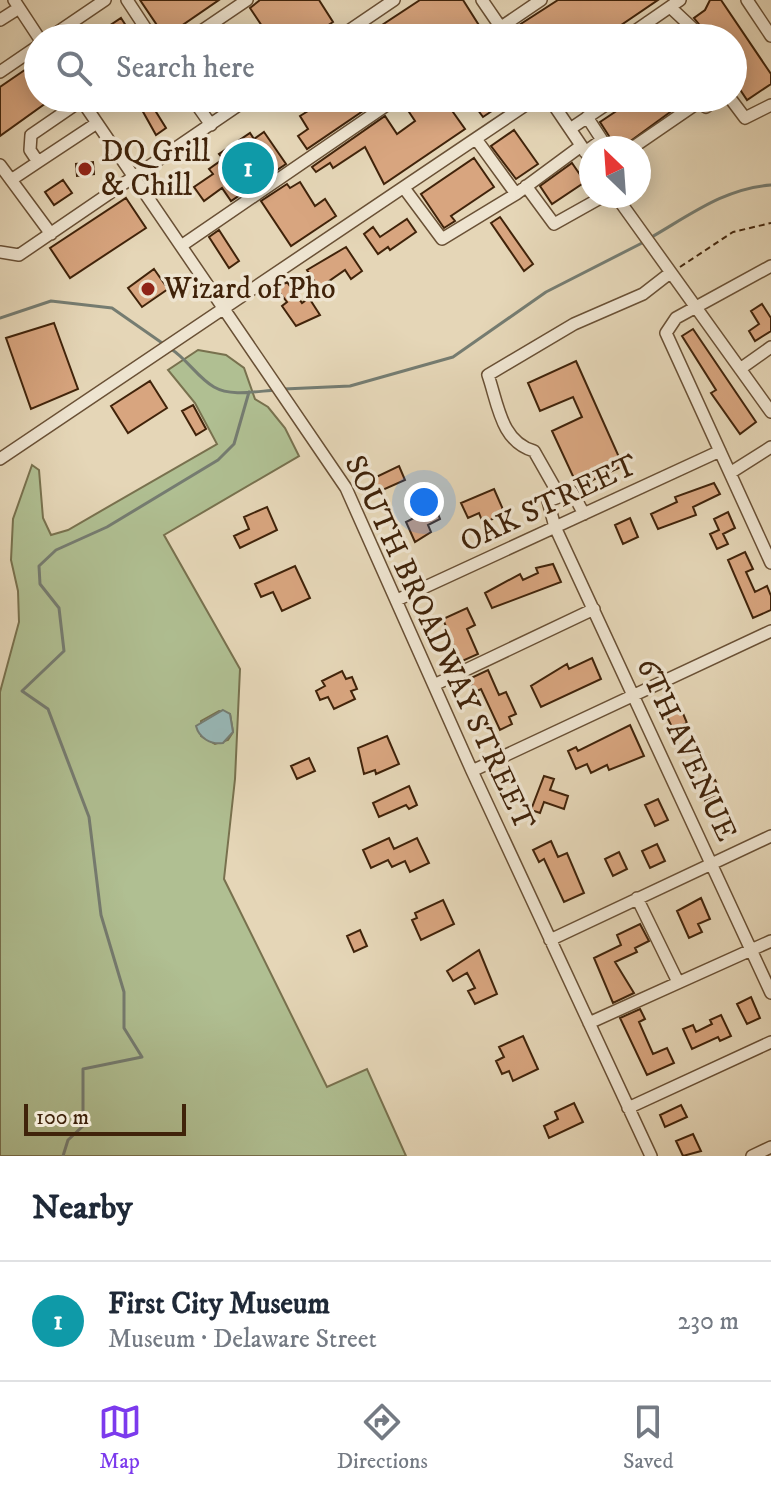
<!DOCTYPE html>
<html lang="en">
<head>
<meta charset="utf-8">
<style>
  :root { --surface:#fff; --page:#f2f2f3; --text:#1f2937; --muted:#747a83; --line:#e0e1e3; --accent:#7c3aed }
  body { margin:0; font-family:"IM FELL DW Pica",serif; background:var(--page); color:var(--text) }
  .compass { position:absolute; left:579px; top:136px; width:72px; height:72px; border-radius:50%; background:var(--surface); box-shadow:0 4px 20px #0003; rotate:335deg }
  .scale { position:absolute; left:24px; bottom:20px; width:162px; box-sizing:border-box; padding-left:8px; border:4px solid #40230a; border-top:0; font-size:22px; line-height:28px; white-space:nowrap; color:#40230a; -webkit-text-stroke:6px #eee4d0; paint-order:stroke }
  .you { position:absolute; left:424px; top:502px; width:28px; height:28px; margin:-20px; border:6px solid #fff; border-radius:50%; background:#1a73e8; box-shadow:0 0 0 12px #1a73e833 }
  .badge { display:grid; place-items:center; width:52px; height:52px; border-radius:50%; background:var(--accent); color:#fff; font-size:26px; font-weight:700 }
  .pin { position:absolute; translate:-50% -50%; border:4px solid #fff; box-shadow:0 2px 8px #0006 }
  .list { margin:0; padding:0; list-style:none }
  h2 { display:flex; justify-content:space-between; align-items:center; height:104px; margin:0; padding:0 32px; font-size:34px }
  h2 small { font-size:26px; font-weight:400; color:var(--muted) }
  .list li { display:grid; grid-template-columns:52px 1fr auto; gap:24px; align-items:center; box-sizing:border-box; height:120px; padding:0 32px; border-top:2px solid var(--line) }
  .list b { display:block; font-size:30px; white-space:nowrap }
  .list p { margin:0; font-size:26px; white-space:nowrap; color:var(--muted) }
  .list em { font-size:26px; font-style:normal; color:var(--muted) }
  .icon { flex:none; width:44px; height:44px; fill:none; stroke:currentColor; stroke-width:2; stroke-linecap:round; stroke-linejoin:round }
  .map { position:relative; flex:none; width:771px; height:1156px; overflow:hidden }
  .search { position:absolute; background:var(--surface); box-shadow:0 4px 20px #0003; left:24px; right:24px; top:24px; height:88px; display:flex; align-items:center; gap:20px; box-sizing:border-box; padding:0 28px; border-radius:44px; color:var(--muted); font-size:30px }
  .sheet { height:224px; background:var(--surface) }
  nav { display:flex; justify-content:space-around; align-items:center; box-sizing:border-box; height:112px; border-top:2px solid var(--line); background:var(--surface); font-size:22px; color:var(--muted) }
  nav a { display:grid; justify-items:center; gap:4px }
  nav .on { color:var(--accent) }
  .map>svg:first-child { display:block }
  .green { fill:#b0bf92; stroke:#78714e; stroke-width:2; fill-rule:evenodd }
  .water { fill:#98b7b6; stroke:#757c71; stroke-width:2 }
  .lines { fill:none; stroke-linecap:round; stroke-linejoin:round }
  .stream { stroke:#757c71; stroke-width:3 }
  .building { fill:#d8a57f; stroke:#40230a; stroke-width:2 }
  .minor-casing { stroke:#695035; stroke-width:14 }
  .path { stroke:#40230a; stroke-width:2; stroke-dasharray:6 4; stroke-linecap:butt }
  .minor { stroke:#eee4d0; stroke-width:11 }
  .poi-dot { fill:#8f2418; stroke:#eee4d0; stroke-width:3 }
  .labels { text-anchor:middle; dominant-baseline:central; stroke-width:7; stroke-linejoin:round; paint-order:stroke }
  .poi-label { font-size:30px; fill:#40230a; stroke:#eee4d0; text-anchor:start }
  .street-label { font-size:30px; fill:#40230a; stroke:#eee4d0 }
</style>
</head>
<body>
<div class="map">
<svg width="771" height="1156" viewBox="0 0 771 1156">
  <rect width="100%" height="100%" fill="#e5d6b7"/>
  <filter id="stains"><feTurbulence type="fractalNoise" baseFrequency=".0025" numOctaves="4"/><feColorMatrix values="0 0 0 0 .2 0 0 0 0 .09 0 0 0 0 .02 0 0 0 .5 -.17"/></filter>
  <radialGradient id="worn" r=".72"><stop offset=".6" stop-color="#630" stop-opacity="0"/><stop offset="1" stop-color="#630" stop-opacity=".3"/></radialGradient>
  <path class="green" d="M 198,350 L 226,355 L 244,368 L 255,399 L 268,407 L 285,428 L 299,456 L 164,535 L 240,669 L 235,779 L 224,879 L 327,1087 L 367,1069 L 406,1156 L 0,1156 L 0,692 L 19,622 L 18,591 L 11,560 L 13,519 L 32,465 L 39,470 L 43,518 L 51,535 L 68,530 L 217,444 L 195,403 L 168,370 ZM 219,711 L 230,714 L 233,732 L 228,740 L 215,744 L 201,736 L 201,721 Z"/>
  <path class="water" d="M 223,710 L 230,714 L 233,732 L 223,743 C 211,745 199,738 196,726 Z"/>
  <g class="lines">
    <path class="stream" d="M 650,238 C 690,215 725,188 771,185
      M 0,318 L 51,301 L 112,308 L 165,345
      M 171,349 C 187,359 198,378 214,387 C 231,397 258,391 276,390
      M 284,389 L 350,386 L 453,357 L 546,292 L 644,242
      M 63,1156 L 68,1140 L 83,1126 L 83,1069 L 142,1057 L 124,1028 L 124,992 L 101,915 L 89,817 L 48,709 L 22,691 L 64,651 L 59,608 L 40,584 L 39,566 L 56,550 L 107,527 L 218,460 L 234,444 L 249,392"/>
  </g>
  <path class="building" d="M 140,0 L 219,0 L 165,37 Z
    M 260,0 L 319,0 L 333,22 L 308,38 L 270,38 L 250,8 Z
    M 420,0 L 463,0 L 482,30 L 476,38 L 387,38 L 379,27 Z
    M 558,0 L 658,0 L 602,38 L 523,38 L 516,27 Z
    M 710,0 L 721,0 L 771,74 L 771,84 L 747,100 L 733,79 L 733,38 L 710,38 L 694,18 L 705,10 Z
    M 121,18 L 134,38 L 91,38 Z
    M 32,65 L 38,73 L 38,98 L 53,98 L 0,136 L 0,87 Z
    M 142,98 L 166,98 L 153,107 L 166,128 L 156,135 L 137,101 Z
    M 299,98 L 382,98 L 307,149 L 298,136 L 308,129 L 300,116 L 308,111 Z
    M 405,98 L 443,98 L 465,129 L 384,184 L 365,147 L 333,168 L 330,163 L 316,172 L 312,167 L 385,116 L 397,134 L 415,121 L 403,103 Z
    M 469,98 L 511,98 L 483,117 Z
    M 636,98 L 688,99 L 621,148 L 611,148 L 609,136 L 600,122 Z
    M 514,130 L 538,164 L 516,179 L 491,146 Z
    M 264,132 L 286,164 L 231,201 L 222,188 L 204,201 L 194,187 L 213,174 L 209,169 L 223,159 L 219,154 L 250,133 L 254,139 Z
    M 474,158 L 494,187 L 451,216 L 455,221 L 444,228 L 421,194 Z
    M 93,162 L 94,174 L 77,176 L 76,164 Z
    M 572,163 L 585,182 L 552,204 L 540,186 Z
    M 63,180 L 72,193 L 54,205 L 45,192 Z
    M 300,182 L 315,206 L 325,199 L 336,216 L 291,246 L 261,201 L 287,184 L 290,188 Z
    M 126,198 L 146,228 L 70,278 L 50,248 Z
    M 500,217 L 533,264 L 524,271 L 491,223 Z
    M 407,219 L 416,232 L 390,250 L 388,247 L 378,254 L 364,234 L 373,227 L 380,237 Z
    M 219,230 L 239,261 L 229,268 L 209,237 Z
    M 346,247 L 362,271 L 351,279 L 345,270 L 319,288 L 307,270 Z
    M 154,269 L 168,289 L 142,307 L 128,288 Z
    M 287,282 L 302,303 L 309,298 L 320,315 L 296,326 L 282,306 L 287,302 L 277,289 Z
    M 762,304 L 771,318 L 771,331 L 755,341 L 749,331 L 759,324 L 751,311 Z
    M 54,323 L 78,389 L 31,409 L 6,338 Z
    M 693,329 L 756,422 L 740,434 L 711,393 L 716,390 L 682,336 Z
    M 576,361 L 623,466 L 578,487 L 552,431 L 582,417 L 573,397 L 540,411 L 528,383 Z
    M 150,381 L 167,408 L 128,433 L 111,406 Z
    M 193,405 L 206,429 L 196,435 L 182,411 Z
    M 399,466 L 405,480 L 378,492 L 372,479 Z
    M 714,483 L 720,494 L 693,507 L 696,515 L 658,529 L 651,514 L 677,502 L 675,497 Z
    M 428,487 L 440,519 L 428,525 L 431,532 L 415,542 L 406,522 L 420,515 L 411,495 Z
    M 494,489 L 505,514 L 483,523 L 479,513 L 468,518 L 461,503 Z
    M 267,507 L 277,530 L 240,548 L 234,536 L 249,529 L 244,517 Z
    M 728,512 L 735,528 L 723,534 L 728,544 L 717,549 L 710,534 L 719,530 L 714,519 Z
    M 630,518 L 638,537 L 623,544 L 615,525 Z
    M 745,552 L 753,569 L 746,572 L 755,592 L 767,586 L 771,596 L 771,610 L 753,618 L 728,560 Z
    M 553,564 L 561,582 L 492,608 L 485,593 L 520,574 L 523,580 L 538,573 L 536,568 Z
    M 295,566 L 310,598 L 282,611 L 273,592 L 261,597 L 255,584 Z
    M 467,608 L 475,625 L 467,629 L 478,654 L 460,662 L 443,619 Z
    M 592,658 L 601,679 L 541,707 L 531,686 L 567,664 L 569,669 Z
    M 488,670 L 499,695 L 506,692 L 516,714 L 509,717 L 512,724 L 500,730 L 481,689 L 475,692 L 469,679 Z
    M 342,671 L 346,679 L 352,677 L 357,689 L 351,691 L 355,699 L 334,709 L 328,697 L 320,700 L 316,691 L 325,686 L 322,681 Z
    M 679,704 L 687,723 L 673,729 L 664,711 Z
    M 630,725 L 644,756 L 609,770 L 607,765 L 591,773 L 587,764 L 576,769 L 568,751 L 576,747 L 578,751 Z
    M 387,736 L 399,764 L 376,774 L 375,770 L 364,774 L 358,748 Z
    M 309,758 L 315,771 L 297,779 L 291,766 Z
    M 544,776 L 554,779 L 550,790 L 568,796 L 564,809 L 544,802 L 540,813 L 531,810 Z
    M 715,780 L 721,794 L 705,801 L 699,787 Z
    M 409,786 L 417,805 L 409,809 L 406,805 L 379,817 L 373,803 Z
    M 658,799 L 668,820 L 655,826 L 645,805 Z
    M 389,838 L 394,849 L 417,838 L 429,863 L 410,872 L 405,861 L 392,867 L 388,860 L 371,868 L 363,850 Z
    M 551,841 L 558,857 L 567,853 L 584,893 L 564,902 L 544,859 L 539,862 L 533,850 Z
    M 657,844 L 665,861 L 650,868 L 642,851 Z
    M 619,852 L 627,869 L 613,876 L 605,859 Z
    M 701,898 L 710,919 L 698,924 L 702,932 L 689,938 L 677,911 Z
    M 443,900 L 454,924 L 421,940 L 412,920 L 417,918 L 415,913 Z
    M 640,924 L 649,941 L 635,948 L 637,952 L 615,962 L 634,993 L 613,1003 L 594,958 L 621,945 L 617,935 Z
    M 360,930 L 367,946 L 354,952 L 347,936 Z
    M 479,950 L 497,994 L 475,1004 L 468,991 L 475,988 L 467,973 L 453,981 L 447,971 Z
    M 751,997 L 760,1018 L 747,1024 L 737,1004 Z
    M 640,1009 L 645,1019 L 639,1022 L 653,1054 L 667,1048 L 674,1063 L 647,1075 L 620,1018 Z
    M 721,1015 L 731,1036 L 720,1041 L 718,1037 L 692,1049 L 683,1029 L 693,1025 L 696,1032 L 712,1024 L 710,1020 Z
    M 523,1036 L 538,1069 L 513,1081 L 509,1071 L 502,1074 L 496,1061 L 504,1057 L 499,1047 Z
    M 574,1103 L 583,1122 L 549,1138 L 544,1126 L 558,1119 L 555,1112 Z
    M 681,1105 L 687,1117 L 665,1127 L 660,1115 Z
    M 693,1134 L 701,1151 L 683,1156 L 676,1141 Z"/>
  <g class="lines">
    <defs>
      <path id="minor" d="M 14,0 L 39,38
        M 127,0 L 152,38
        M 482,0 L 508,38
        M 747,0 L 771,36
        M 670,7 L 702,37
        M 0,20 L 19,8
        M 648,22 L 658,38
        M 49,38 L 105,0
        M 191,38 L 247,0
        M 338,38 L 394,0
        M 485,38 L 541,0
        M 625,38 L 680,0
        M 0,72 L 38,46
        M 80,98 L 346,488 L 472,771 L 651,1156
        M 192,98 L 211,125
        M 549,98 L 591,160
        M 730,98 L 745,118 L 771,105
        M 82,100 L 31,135 L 30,150 L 38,162 L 97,123
        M 699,102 L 706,107 L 719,98
        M 570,129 L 616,98
        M 476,139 L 516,194 L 581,146
        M 632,148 L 699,102 L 696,98
        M 585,152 L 602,140 L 587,117
        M 0,165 L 51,234
        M 11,180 L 38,162
        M 526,186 L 554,224 L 604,196
        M 404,188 L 442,239 L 516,194
        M 616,196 L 771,412
        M 181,246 L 397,98
        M 0,252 L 19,255 L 249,98
        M 771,266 L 676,318 L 666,333 L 771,563
        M 740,369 L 771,347
        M 0,459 L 536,98
        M 730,473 L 771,447
        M 559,495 L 534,451 C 501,442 498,404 488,375 L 574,324 L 643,294 L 670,273
        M 584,514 L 572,492 L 548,501 L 555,527 L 771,993
        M 397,600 L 720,451
        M 434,685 L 594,609
        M 472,771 L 771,631
        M 637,898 L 678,982
        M 550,940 L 771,836
        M 589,1023 L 771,941
        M 628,1108 L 771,1042
        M 752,1156 L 771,1147"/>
    </defs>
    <use href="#minor" class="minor-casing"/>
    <path class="path" d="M 680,267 L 733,232 L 771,223"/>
    <use href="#minor" class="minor"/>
  </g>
  <g class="poi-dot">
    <circle cx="85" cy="169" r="8"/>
    <circle cx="148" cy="289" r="8"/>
  </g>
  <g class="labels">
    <g class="poi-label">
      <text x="101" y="152">DQ Grill<tspan x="101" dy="34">&amp; Chill</tspan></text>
      <text x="164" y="289">Wizard of Pho</text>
    </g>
    <g class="street-label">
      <text transform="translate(549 504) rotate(-25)">OAK STREET</text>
      <text transform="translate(439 643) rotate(65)">SOUTH BROADWAY STREET</text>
      <text transform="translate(686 750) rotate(65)">6TH AVENUE</text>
    </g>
  </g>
  <rect width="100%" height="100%" filter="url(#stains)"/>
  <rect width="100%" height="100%" fill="url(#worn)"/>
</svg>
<svg class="compass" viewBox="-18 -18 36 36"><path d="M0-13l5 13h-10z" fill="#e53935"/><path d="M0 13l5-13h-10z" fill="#747a83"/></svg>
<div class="scale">100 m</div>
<div class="you"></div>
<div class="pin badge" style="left:248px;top:168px;background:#0f9aa8">1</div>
<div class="search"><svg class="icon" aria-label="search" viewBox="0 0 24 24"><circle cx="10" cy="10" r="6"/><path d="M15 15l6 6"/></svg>Search here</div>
</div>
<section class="sheet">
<h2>Nearby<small></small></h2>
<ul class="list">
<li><span class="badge" style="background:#0f9aa8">1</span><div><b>First City Museum</b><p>Museum · Delaware Street</p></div><em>230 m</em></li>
</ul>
</section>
<nav>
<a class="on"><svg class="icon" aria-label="map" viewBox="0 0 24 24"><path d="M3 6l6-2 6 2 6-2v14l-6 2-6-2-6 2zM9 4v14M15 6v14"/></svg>Map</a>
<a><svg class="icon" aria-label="directions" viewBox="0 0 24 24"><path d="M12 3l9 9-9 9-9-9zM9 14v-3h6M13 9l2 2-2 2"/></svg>Directions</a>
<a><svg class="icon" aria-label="saved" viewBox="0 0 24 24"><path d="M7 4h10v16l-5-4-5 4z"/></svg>Saved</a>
</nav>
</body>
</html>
